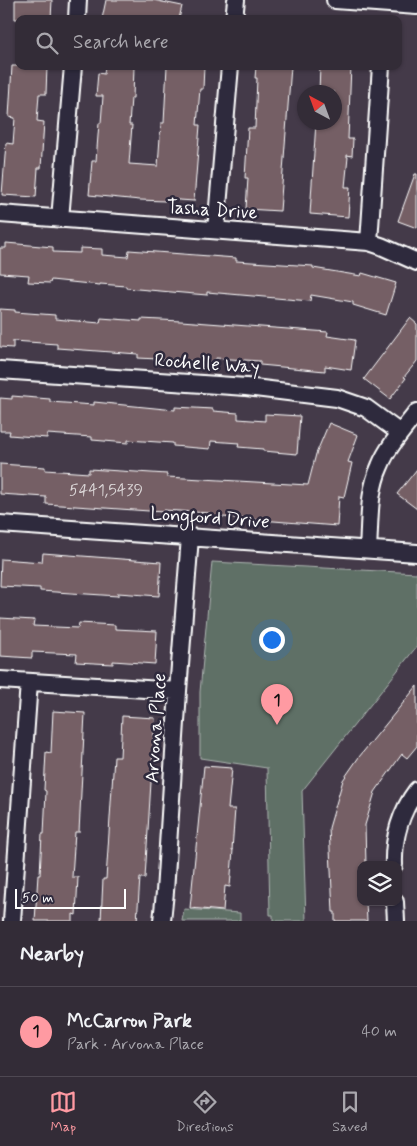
<!DOCTYPE html>
<html lang="en">
<head>
<meta charset="utf-8">
<style>
  :root { --surface:#332c37; --page:#3b343f; --text:#f1f3f6; --muted:#a9a7ad; --line:#4e4852; --accent:#ff9aa2 }
  body { margin:0; font-family:Mynerve,sans-serif; background:var(--page); color:var(--text) }
  .controls { position:absolute; right:15px; bottom:15px; display:grid; overflow:hidden; border-radius:10px; box-shadow:0 1px 4px #0004 }
  .controls button { width:45px; height:45px; display:grid; place-items:center; padding:0; border:0; border-bottom:1px solid var(--line); background:var(--surface); color:var(--text); font:25px sans-serif }
  .compass { position:absolute; left:297px; top:85px; width:45px; height:45px; border-radius:50%; background:var(--surface); box-shadow:0 1px 4px #0004; rotate:319deg }
  .scale { position:absolute; left:15px; bottom:12px; width:111px; box-sizing:border-box; padding-left:5px; border:2px solid #fff; border-top:0; font-size:14px; line-height:18px; white-space:nowrap; color:#fff; -webkit-text-stroke:4px #2f2a3d; paint-order:stroke }
  .you { position:absolute; left:271px; top:639px; width:18px; height:18px; margin:-12px; border:4px solid #fff; border-radius:50%; background:#1a73e8; box-shadow:0 0 0 8px #1a73e833 }
  .badge { display:grid; place-items:center; width:32px; height:32px; border-radius:50%; background:var(--accent); color:#111; font-size:16px; font-weight:700 }
  .pin { position:absolute; translate:-50% -41px; filter:drop-shadow(0 1px 2px #0008) }
  .pin::after { content:''; position:absolute; top:26px; width:18px; height:15px; background:inherit; clip-path:polygon(0 0,100% 0,50% 100%) }
  .list { margin:0; padding:0; list-style:none }
  h2 { display:flex; justify-content:space-between; align-items:center; height:65px; margin:0; padding:0 20px; font-size:21px }
  h2 small { font-size:16px; font-weight:400; color:var(--muted) }
  .list li { display:grid; grid-template-columns:32px 1fr auto; gap:15px; align-items:center; box-sizing:border-box; height:90px; padding:0 20px; border-top:1px solid var(--line) }
  .list b { display:block; font-size:19px; white-space:nowrap }
  .list p { margin:0; font-size:16px; white-space:nowrap; color:var(--muted) }
  .list em { font-size:16px; font-style:normal; color:var(--muted) }
  .icon { flex:none; width:28px; height:28px; fill:none; stroke:currentColor; stroke-width:2; stroke-linecap:round; stroke-linejoin:round }
  .map { position:relative; flex:none; width:417px; height:921px; overflow:hidden }
  .search { position:absolute; background:var(--surface); box-shadow:0 1px 4px #0004; left:15px; right:15px; top:15px; height:55px; display:flex; align-items:center; gap:12px; box-sizing:border-box; padding:0 18px; border-radius:10px; color:var(--muted); font-size:19px }
  .sheet { height:155px; background:var(--surface) }
  nav { display:flex; justify-content:space-around; align-items:center; box-sizing:border-box; height:70px; border-top:1px solid var(--line); background:var(--surface); font-size:14px; color:var(--muted) }
  nav a { display:grid; justify-items:center; gap:2px }
  nav .on { color:var(--accent) }
  .map>svg:first-child { display:block }
  .green { fill:#5e6f66; stroke:#aeb7b2 }
  .building { fill:#755e65; stroke:#fff }
  .lines { fill:none; stroke-linecap:round; stroke-linejoin:round }
  .minor-casing { stroke:#fff; stroke-width:20 }
  .minor { stroke:#2f2a3d; stroke-width:16 }
  .labels { text-anchor:middle; dominant-baseline:central; stroke-width:5; stroke-linejoin:round; paint-order:stroke }
  .number-label { font-size:16px; fill:#dcd7d8 }
  .street-label { font-size:19px; fill:#fff; stroke:#2f2a3d }
</style>
</head>
<body>
<div class="map">
<svg width="417" height="921" viewBox="0 0 417 921">
  <rect width="100%" height="100%" fill="#443a49"/>
  <filter id="ink" filterUnits="userSpaceOnUse"><feTurbulence type="fractalNoise" baseFrequency=".02" numOctaves="2"/><feDisplacementMap in="SourceGraphic" scale="10" xChannelSelector="R" yChannelSelector="G"/><feConvolveMatrix kernelMatrix="1 2 1 2 8 2 1 2 1" color-interpolation-filters="sRGB"/></filter>
  <g filter="url(#ink)">
    <path class="green" d="M 212,562 L 417,573 L 417,646 L 302,791 L 306,921 L 273,921 L 273,915 L 270,915 L 267,768 L 200,758 L 200,692 Z
      M 184,909 L 240,913 L 240,921 L 182,921 Z"/>
    <path class="building" d="M 15,0 L 52,0 L 51,19 L 15,19 Z
      M 106,0 L 153,0 L 182,6 L 179,19 L 102,19 Z
      M 12,66 L 47,66 L 46,94 L 39,94 L 37,121 L 44,122 L 41,168 L 38,168 L 36,197 L 2,195 L 6,143 L 13,144 L 15,118 L 9,117 Z
      M 105,66 L 134,66 L 133,98 L 131,98 L 129,125 L 132,125 L 129,164 L 158,166 L 161,123 L 164,123 L 167,66 L 204,66 L 203,89 L 200,89 L 197,125 L 200,125 L 194,201 L 165,199 L 165,201 L 140,200 L 89,195 L 92,161 L 96,161 L 99,123 L 101,123 L 103,96 L 96,96 L 98,73 L 104,74 Z
      M 256,66 L 291,66 L 280,211 L 246,209 L 248,178 L 245,178 L 248,128 L 255,128 L 257,78 L 255,78 Z
      M 320,66 L 351,66 L 348,139 L 353,139 L 352,156 L 347,155 L 347,157 L 348,157 L 345,187 L 350,187 L 348,217 L 310,214 L 316,122 L 334,122 L 334,92 L 319,92 Z
      M 415,174 L 417,174 L 417,228 L 398,221 Z
      M 6,243 L 53,247 L 53,252 L 80,253 L 80,248 L 102,249 L 102,255 L 128,257 L 129,250 L 236,258 L 236,261 L 313,266 L 313,268 L 361,276 L 362,273 L 396,283 L 386,315 L 353,305 L 353,302 L 311,295 L 310,301 L 207,292 L 207,295 L 183,293 L 126,288 L 126,286 L 100,284 L 100,285 L 51,280 L 50,283 L 28,282 L 29,275 L 0,273 L 0,248 L 6,248 Z
      M 0,309 L 15,310 L 15,312 L 55,315 L 55,319 L 100,323 L 101,318 L 141,321 L 141,319 L 181,321 L 328,332 L 327,336 L 355,340 L 351,370 L 325,366 L 325,371 L 260,365 L 260,361 L 216,358 L 215,362 L 138,358 L 138,354 L 57,348 L 57,344 L 13,341 L 13,348 L 0,347 Z
      M 410,318 L 417,324 L 417,361 L 404,377 L 406,378 L 390,399 L 364,379 Z
      M 12,396 L 50,399 L 50,402 L 94,405 L 94,402 L 175,410 L 175,407 L 213,409 L 213,411 L 238,413 L 238,419 L 265,421 L 265,414 L 300,416 L 297,454 L 263,451 L 263,449 L 238,447 L 239,443 L 211,441 L 210,449 L 173,446 L 173,443 L 128,440 L 128,443 L 92,440 L 92,437 L 47,434 L 47,438 L 9,435 L 10,431 L 0,431 L 0,398 L 12,399 Z
      M 329,423 L 358,435 L 348,462 L 352,463 L 344,497 L 339,496 L 337,526 L 210,516 L 210,513 L 164,510 L 164,512 L 46,504 L 46,497 L 0,494 L 0,464 L 45,467 L 45,470 L 89,473 L 89,469 L 167,474 L 167,477 L 308,485 L 316,454 Z
      M 417,469 L 417,509 L 397,494 Z
      M 43,553 L 161,562 L 159,596 L 118,593 L 118,596 L 40,591 L 40,588 L 0,586 L 1,559 L 42,562 Z
      M 0,618 L 34,620 L 33,626 L 78,628 L 79,623 L 115,625 L 115,629 L 157,631 L 155,664 L 113,661 L 113,664 L 76,662 L 77,654 L 32,652 L 32,658 L 0,656 Z
      M 417,686 L 417,746 L 407,758 L 402,754 L 375,792 L 365,825 L 366,865 L 361,865 L 361,902 L 366,902 L 367,921 L 335,921 L 335,912 L 333,912 L 329,828 L 343,780 L 359,757 Z
      M 53,711 L 85,713 L 79,832 L 75,832 L 72,877 L 78,877 L 76,915 L 73,914 L 73,921 L 35,921 L 38,875 L 40,875 L 42,834 L 44,834 L 46,791 L 44,790 L 46,752 L 51,753 Z
      M 122,716 L 155,718 L 145,878 L 140,878 L 137,921 L 101,921 L 103,879 L 106,879 L 114,757 L 120,757 Z
      M 204,766 L 232,768 L 228,809 L 235,809 L 232,850 L 233,850 L 230,887 L 225,886 L 223,911 L 190,908 Z"/>
    <g class="lines">
      <defs>
        <path id="minor" d="M 335,0 L 417,6
          M 77,19 L 78,0
          M 234,19 L 236,0
          M 0,214 L 369,242 L 381,246 L 417,262
          M 60,219 L 73,66
          M 216,230 L 230,66
          M 369,242 L 381,66
          M 0,370 L 246,387 L 337,398 L 366,408 L 400,433
          M 0,524 L 417,553
          M 368,549 C 370,521 368,492 380,466 C 388,446 404,429 417,412
          M 0,680 L 178,691
          M 394,865 C 393,838 401,811 417,790
          M 395,902 L 396,921
          M 12,921 L 29,682
          M 162,921 L 165,892 L 178,691 L 190,537"/>
      </defs>
      <use href="#minor" class="minor-casing"/>
      <use href="#minor" class="minor"/>
    </g>
  </g>
  <g class="labels">
    <g class="number-label">
      <text x="106" y="490">5441,5439</text>
    </g>
    <g class="street-label">
      <text transform="translate(212 210) rotate(4)">Tasha Drive</text>
      <text transform="translate(207 364) rotate(4)">Rochelle Way</text>
      <text transform="translate(210 518) rotate(4)">Longford Drive</text>
      <text transform="translate(156 728) rotate(-86)">Arvona Place</text>
    </g>
  </g>
</svg>
<div class="controls">
<button><svg class="icon" aria-label="layers" viewBox="0 0 24 24"><path d="M12 4l9 5-9 5-9-5zM3 14l9 5 9-5"/></svg></button>
</div>
<svg class="compass" viewBox="-18 -18 36 36"><path d="M0-13l5 13h-10z" fill="#e53935"/><path d="M0 13l5-13h-10z" fill="#a9a7ad"/></svg>
<div class="scale">50 m</div>
<div class="you"></div>
<div class="pin badge" style="left:277px;top:725px">1</div>
<div class="search"><svg class="icon" aria-label="search" viewBox="0 0 24 24"><circle cx="10" cy="10" r="6"/><path d="M15 15l6 6"/></svg>Search here</div>
</div>
<section class="sheet">
<h2>Nearby<small></small></h2>
<ul class="list">
<li><span class="badge">1</span><div><b>McCarron Park</b><p>Park · Arvona Place</p></div><em>40 m</em></li>
</ul>
</section>
<nav>
<a class="on"><svg class="icon" aria-label="map" viewBox="0 0 24 24"><path d="M3 6l6-2 6 2 6-2v14l-6 2-6-2-6 2zM9 4v14M15 6v14"/></svg>Map</a>
<a><svg class="icon" aria-label="directions" viewBox="0 0 24 24"><path d="M12 3l9 9-9 9-9-9zM9 14v-3h6M13 9l2 2-2 2"/></svg>Directions</a>
<a><svg class="icon" aria-label="saved" viewBox="0 0 24 24"><path d="M7 4h10v16l-5-4-5 4z"/></svg>Saved</a>
</nav>
</body>
</html>
